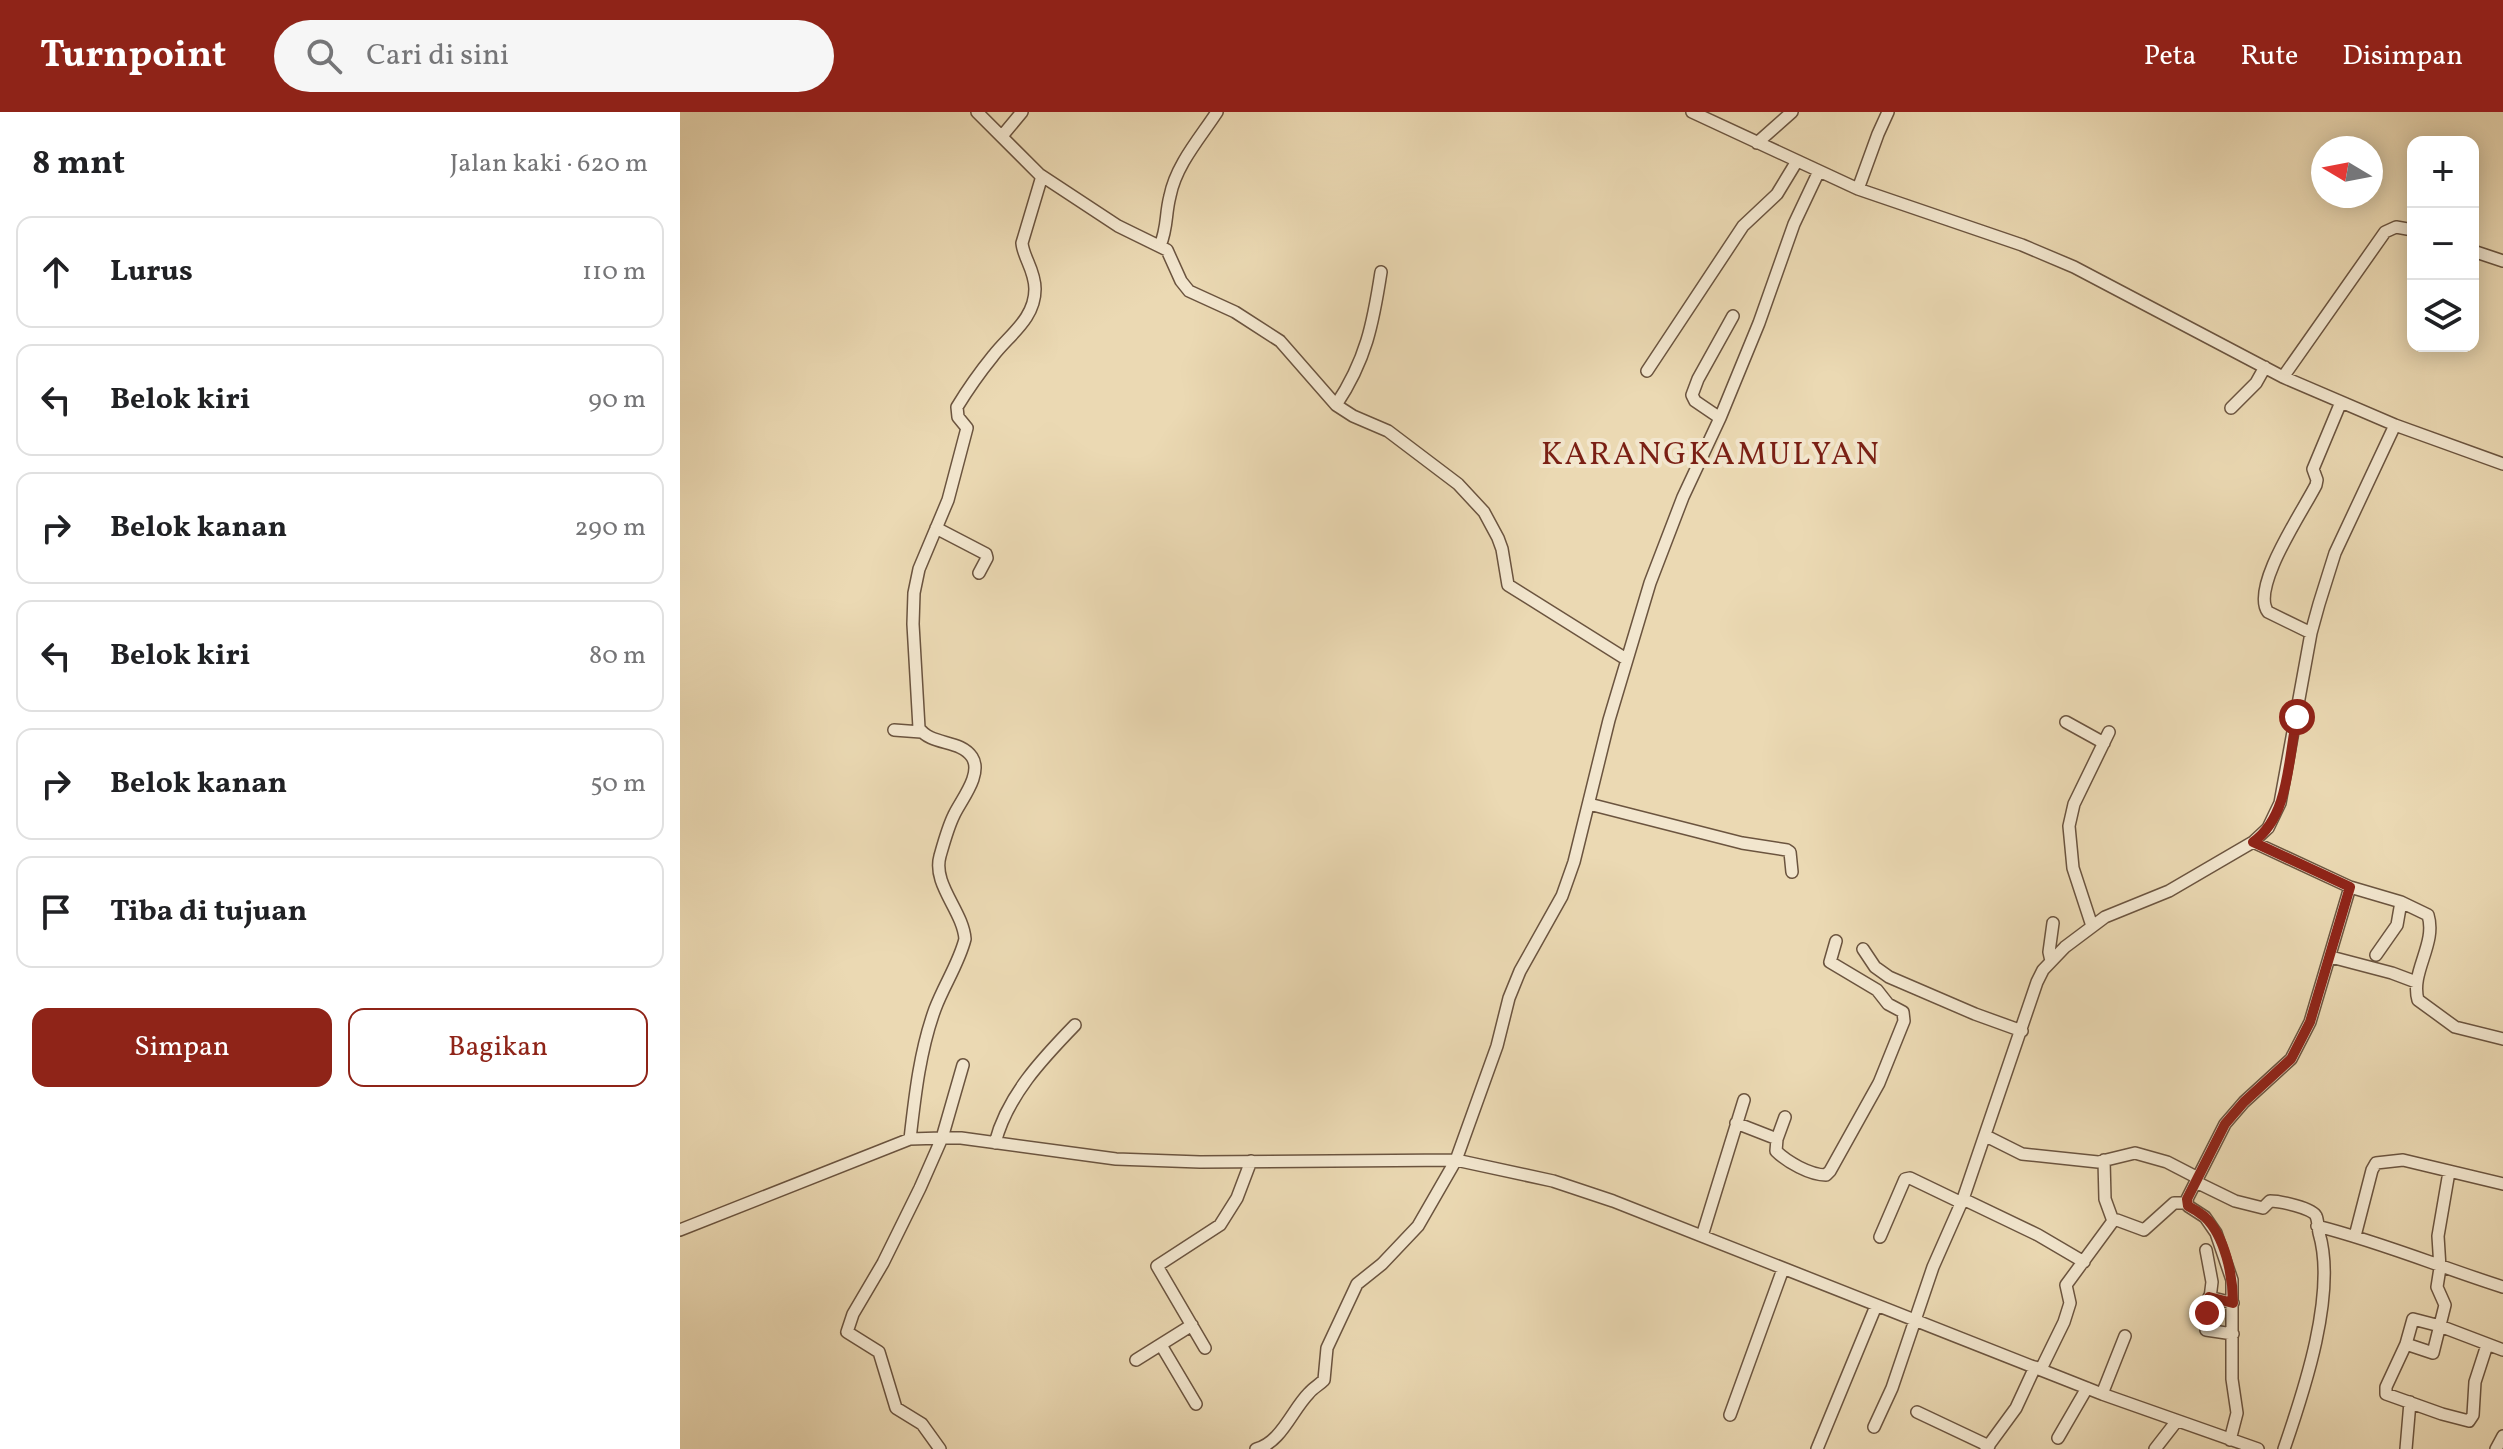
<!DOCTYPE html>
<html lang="id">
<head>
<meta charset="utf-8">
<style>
  :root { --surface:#fff; --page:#f6f6f6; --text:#202124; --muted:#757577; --line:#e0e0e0; --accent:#8f2418 }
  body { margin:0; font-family:Vollkorn,serif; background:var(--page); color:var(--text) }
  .controls { position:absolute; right:24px; top:24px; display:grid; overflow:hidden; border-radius:16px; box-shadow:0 4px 20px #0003 }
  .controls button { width:72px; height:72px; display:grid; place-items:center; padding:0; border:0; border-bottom:2px solid var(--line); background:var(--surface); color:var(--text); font:40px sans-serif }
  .compass { position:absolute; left:1631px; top:24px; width:72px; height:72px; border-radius:50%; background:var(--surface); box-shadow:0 4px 20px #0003; rotate:280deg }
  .stop { position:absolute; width:24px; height:24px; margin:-18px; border:6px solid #8f2418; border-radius:50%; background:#fff }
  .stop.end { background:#8f2418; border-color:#fff; box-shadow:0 2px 8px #0008 }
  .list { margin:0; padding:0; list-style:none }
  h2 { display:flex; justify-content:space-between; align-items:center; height:104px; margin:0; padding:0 32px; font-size:34px }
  h2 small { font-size:26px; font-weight:400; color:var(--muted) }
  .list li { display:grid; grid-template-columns:52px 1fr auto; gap:24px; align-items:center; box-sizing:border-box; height:112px; margin:0 16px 16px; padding:0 16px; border:2px solid var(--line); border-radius:16px }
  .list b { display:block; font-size:30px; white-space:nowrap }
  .list em { font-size:26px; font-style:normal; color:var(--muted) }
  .actions { display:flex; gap:16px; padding:24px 32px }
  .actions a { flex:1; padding:18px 0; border:2px solid var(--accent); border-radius:16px; text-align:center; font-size:28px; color:var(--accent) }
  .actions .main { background:var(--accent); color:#fff }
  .icon { flex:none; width:44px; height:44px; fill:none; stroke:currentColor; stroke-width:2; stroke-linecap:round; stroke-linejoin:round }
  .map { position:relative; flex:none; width:1823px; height:1337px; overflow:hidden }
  header { display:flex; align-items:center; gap:48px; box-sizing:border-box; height:112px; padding:0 40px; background:var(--accent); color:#fff }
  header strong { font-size:38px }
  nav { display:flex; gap:44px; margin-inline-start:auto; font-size:28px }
  .search { width:560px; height:72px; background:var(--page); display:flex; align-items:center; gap:20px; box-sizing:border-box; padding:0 28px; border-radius:44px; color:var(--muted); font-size:30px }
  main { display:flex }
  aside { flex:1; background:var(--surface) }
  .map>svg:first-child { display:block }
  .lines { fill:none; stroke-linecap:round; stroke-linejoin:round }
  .minor-casing { stroke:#6b543f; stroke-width:14 }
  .minor { stroke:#f2e6ce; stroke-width:11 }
  .route { stroke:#8f2418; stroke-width:10 }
  .labels { text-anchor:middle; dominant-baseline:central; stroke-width:8; stroke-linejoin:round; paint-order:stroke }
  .quarter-label { font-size:32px; letter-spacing:2px; fill:#7a1f14; stroke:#f2e6ce }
</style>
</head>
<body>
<header>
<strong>Turnpoint</strong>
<div class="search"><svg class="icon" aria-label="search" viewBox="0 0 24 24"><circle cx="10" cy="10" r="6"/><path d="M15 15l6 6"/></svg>Cari di sini</div>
<nav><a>Peta</a><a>Rute</a><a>Disimpan</a></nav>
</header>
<main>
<aside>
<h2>8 mnt<small>Jalan kaki · 620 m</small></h2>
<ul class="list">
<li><svg class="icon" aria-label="ahead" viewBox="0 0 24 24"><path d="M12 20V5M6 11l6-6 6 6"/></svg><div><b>Lurus</b></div><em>110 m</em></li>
<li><svg class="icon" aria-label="left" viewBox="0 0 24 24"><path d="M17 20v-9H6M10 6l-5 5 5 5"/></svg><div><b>Belok kiri</b></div><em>90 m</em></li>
<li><svg class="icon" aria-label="right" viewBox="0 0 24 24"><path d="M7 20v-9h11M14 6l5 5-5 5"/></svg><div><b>Belok kanan</b></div><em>290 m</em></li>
<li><svg class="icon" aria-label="left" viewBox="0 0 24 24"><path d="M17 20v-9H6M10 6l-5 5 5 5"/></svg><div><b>Belok kiri</b></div><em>80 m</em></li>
<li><svg class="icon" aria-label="right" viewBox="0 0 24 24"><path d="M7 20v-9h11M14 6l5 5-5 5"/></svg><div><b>Belok kanan</b></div><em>50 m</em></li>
<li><svg class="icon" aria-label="arrive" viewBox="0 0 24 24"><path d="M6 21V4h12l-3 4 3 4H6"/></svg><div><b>Tiba di tujuan</b></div></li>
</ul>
<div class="actions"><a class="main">Simpan</a><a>Bagikan</a></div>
</aside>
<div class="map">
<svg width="1823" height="1337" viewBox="0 0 1823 1337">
  <rect width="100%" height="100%" fill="#ebd9b3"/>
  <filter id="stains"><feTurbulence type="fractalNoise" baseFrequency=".0025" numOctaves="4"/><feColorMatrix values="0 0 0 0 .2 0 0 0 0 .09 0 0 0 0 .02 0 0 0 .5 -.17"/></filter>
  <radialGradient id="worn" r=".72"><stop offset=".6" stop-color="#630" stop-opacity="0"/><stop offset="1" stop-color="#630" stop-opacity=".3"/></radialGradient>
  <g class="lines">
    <defs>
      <path id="minor" d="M 297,0 L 359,62 L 438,114 L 487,138 L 501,169 L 509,179 L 555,200 L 600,229 L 656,293 L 673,304 L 708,319 L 778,372 L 804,400 L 818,426 L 822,437 L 828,473 L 946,547
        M 1012,0 L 1178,77 L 1342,133 L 1394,155 L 1603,265 L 1715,313 L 1823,352
        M 322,24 L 342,0
        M 1077,31 L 1112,0
        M 1178,77 L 1198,22 L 1208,0
        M 480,134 C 488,114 485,103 490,84 C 496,53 520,26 537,0
        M 1793,139 L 1823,149
        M 967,259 L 1063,114 L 1097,82 L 1117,49
        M 1603,265 L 1705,120 L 1716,115 L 1733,118
        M 656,293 C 686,248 693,212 701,160
        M 1551,296 L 1576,271 L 1585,255
        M 1040,306 L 1015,289 L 1012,283 L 1018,267 L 1053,204
        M 256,416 L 306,442 L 307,446 L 299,461
        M 1631,521 L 1588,500 C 1570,476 1623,399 1636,373 L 1637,368 L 1633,357 L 1661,290
        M 1386,610 L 1424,631
        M 214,618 L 241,620
        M 909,692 L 1062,731 L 1107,738 L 1110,740 L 1112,760
        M 1573,730 L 1588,716 L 1600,691 L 1631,521 L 1639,492 L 1655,441 L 1715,313
        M 1412,814 L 1393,756 L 1389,714 L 1394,692 L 1429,620
        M 1183,837 L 1195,855 L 1209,865 L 1295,902 L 1342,919
        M 1696,843 L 1717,813 L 1721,790
        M 1651,845 L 1712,861 L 1736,870
        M 1371,849 L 1369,840 L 1373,811
        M 1056,1011 L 1097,1027 L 1105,1005
        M 1306,1024 L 1342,1042 L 1418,1050 L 1455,1041 L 1487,1050 L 1518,1066
        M 230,1027 C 235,983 240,938 255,897 C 264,873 279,851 285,827 C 283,799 252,772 260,744 C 264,730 268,715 274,703 C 281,688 303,662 292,645 C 280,627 251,634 239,616 L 233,512 L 234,481 L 239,457 L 268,388 L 287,316 L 278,305 L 277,295 C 288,277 300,260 313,244 C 329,223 355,207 355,177 C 355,158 343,145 342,131 L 362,64
        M 1097,1027 L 1096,1039 C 1107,1050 1130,1063 1146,1063 L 1150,1059 L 1199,971 L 1224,909 L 1223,900 L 1208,892 L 1197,878 L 1150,850 L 1156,829
        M 315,1031 C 327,984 362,947 395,913
        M 1424,1048 L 1425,1087 L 1433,1109
        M 1516,1070 L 1555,1089 L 1583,1096 L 1590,1089 C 1599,1089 1633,1096 1636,1104 C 1638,1108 1638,1116 1639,1121 C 1657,1181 1624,1279 1604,1337
        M 1283,1087 L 1358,1123 L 1404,1150
        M 1637,1114 C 1701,1130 1760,1155 1823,1175
        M 0,1118 L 230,1027 L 262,1026 L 281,1026 L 436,1047 L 520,1050 L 776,1048 L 873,1069 L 933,1089 L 1422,1282 L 1578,1337
        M 1022,1124 L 1064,988
        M 1675,1124 L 1692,1058 L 1696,1051 L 1723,1048 L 1823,1072
        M 1200,1125 L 1225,1067 L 1230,1066 L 1282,1091
        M 1526,1138 L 1532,1170 L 1526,1218 L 1553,1222
        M 1529,1185 L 1553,1191
        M 1726,1232 L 1753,1241 L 1765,1193 L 1757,1175 L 1760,1156 L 1758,1124 L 1769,1060
        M 481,1233 L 516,1292
        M 1807,1233 L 1795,1270 L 1793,1303 L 1789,1309 L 1762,1302 L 1706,1282 L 1706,1275 L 1726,1232 L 1733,1207 L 1760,1214 L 1823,1238
        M 525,1236 L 477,1154 L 540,1113 L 557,1086 L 571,1049
        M 456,1248 L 512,1213
        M 1361,1257 L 1384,1210 L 1390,1191 L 1386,1173 L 1433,1109 L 1437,1108 L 1464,1118 L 1494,1091 L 1507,1091
        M 1422,1282 L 1445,1224
        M 1237,1300 L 1309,1334
        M 1050,1303 L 1103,1157
        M 1194,1315 L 1212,1276 L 1253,1155 L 1283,1087 L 1357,870 L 1363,858 L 1385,835 L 1425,805 L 1489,779 L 1573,730 L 1670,775 L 1721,790 L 1748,803 C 1757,832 1730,860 1738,888 L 1775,915 L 1823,927
        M 1378,1326 L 1407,1276
        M 1550,1328 L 1557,1301 L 1552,1267 L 1552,1168 L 1536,1121 L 1525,1105 L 1508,1094 L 1507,1087 L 1545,1012 L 1564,990 L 1611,947 L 1630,910 L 1670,775
        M 260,1337 L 242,1312 L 216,1296 L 199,1240 L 167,1220 L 173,1202 L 203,1151 L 240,1076 L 262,1026 L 283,953
        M 576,1337 C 601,1331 612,1298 629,1281 C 633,1276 639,1273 644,1268 L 647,1236 L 677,1172 L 702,1152 L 738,1114 L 776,1048 L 817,934 L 829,886 L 840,859 L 882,784 L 894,750 L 929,608 L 970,471 L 1003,385 L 1040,306 L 1079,211 L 1114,112 L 1139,59
        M 1137,1337 L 1196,1194
        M 1306,1337 L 1336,1296 L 1355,1255
        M 1475,1337 L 1496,1310
        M 1726,1337 L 1730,1290
        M 1816,1337 L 1823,1324"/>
    </defs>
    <use href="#minor" class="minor-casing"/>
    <use href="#minor" class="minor"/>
  </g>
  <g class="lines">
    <path class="route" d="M 1527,1201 L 1529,1185 L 1553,1191 C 1553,1164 1545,1124 1525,1105 C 1520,1101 1514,1097 1508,1094 L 1507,1087 L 1545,1012 L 1564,990 L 1611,947 L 1630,910 L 1670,775 L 1573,730 C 1610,704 1608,645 1617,605"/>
  </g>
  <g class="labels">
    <g class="quarter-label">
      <text x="1031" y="344">KARANGKAMULYAN</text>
    </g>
  </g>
  <rect width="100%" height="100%" filter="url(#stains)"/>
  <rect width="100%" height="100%" fill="url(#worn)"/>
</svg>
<div class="controls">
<button>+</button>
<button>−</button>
<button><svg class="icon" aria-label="layers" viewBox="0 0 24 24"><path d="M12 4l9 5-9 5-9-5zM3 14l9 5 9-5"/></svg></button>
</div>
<svg class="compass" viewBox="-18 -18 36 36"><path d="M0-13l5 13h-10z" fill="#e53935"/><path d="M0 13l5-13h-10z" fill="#757577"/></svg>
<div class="stop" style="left:1617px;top:605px"></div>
<div class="stop end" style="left:1527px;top:1201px"></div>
</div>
</main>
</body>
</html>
